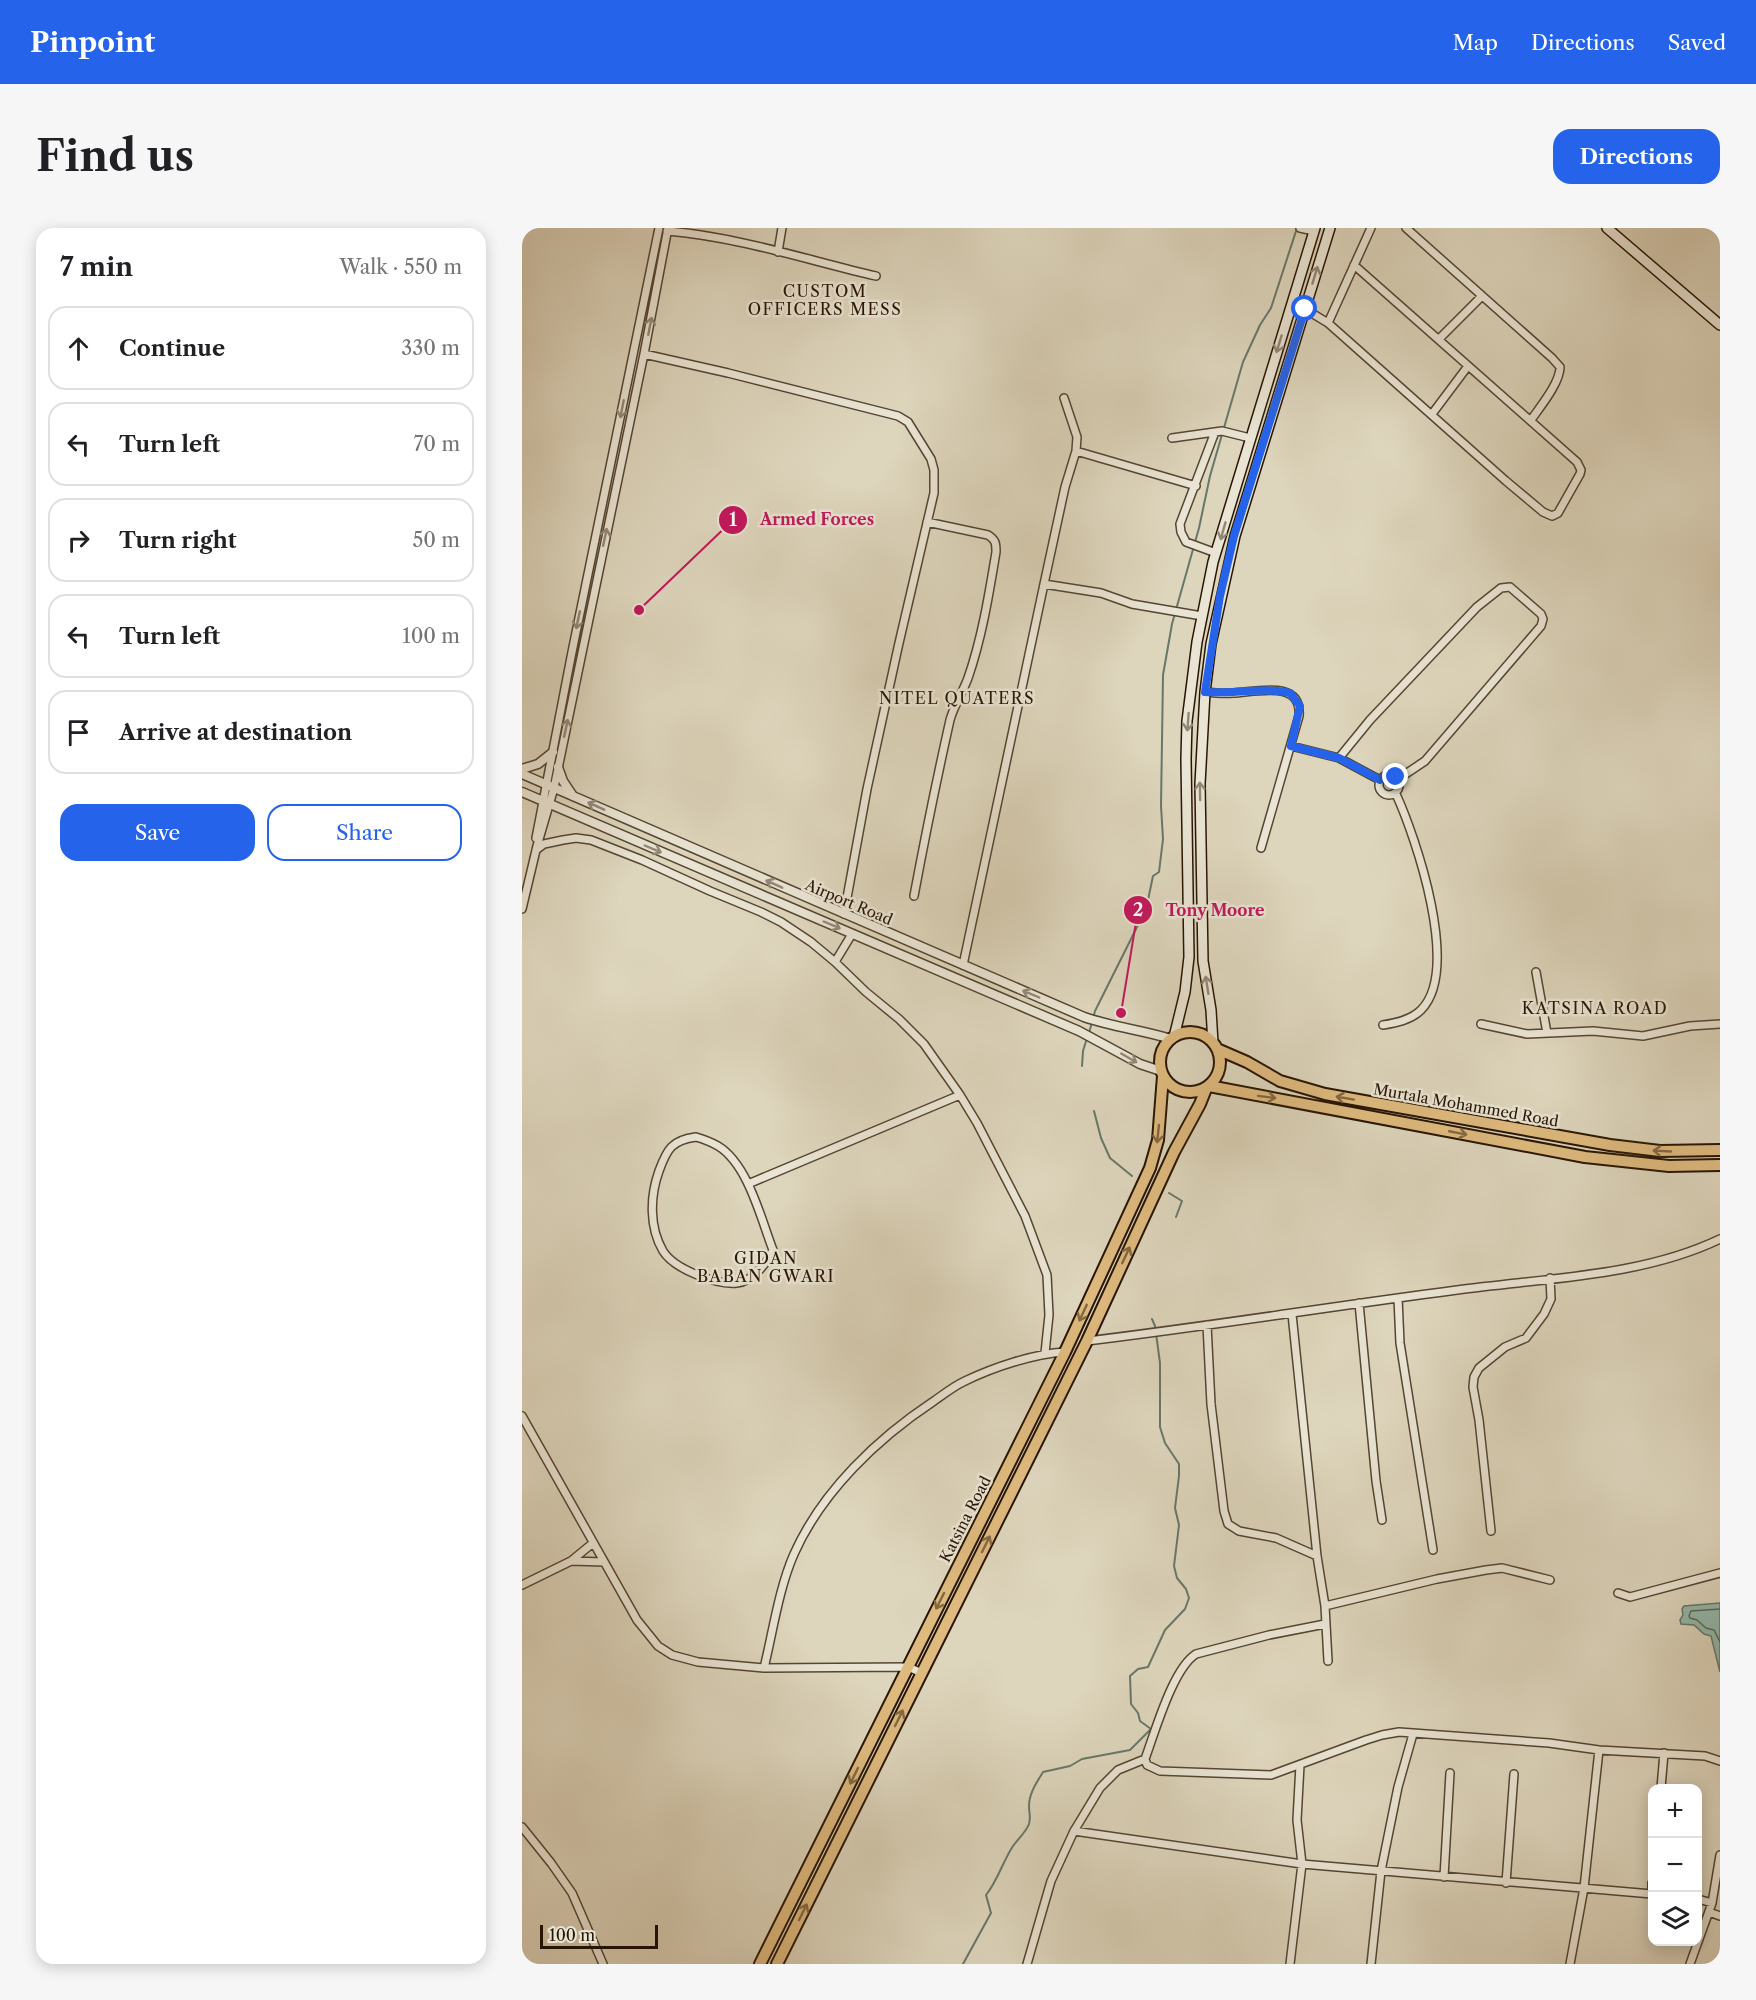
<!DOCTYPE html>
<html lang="en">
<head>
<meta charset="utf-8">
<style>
  :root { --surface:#fff; --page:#f6f6f6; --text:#202124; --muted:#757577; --line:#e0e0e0; --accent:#2563eb }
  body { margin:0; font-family:"Libre Caslon Text",serif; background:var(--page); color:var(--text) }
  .controls { position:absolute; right:18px; bottom:18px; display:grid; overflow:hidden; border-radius:12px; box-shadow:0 3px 15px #0003 }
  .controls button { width:54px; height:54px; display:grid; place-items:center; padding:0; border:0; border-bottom:2px solid var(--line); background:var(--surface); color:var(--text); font:30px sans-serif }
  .scale { position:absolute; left:18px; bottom:15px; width:118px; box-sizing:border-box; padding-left:6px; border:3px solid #281504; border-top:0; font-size:16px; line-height:21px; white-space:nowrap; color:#281504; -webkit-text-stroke:4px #e9e4d3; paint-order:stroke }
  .stop { position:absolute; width:18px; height:18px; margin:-14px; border:4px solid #2563eb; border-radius:50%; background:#fff }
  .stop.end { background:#2563eb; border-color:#fff; box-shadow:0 2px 6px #0008 }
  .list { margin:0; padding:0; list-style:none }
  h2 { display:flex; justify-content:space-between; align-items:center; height:78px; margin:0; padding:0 24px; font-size:26px }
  h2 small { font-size:20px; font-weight:400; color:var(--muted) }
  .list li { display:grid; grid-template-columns:39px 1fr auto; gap:18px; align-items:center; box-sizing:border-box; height:84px; margin:0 12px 12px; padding:0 12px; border:2px solid var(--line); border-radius:18px }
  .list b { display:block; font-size:22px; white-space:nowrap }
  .list em { font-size:20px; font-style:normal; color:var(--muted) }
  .actions { display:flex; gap:12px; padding:18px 24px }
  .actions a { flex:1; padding:14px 0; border:2px solid var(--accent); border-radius:18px; text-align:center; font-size:21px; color:var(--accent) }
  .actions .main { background:var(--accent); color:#fff }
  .icon { flex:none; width:33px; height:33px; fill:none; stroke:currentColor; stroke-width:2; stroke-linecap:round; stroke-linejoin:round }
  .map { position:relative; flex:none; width:1198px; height:1736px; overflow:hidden; border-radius:18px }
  header { display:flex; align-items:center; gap:36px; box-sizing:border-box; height:84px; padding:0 30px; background:var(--accent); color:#fff }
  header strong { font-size:28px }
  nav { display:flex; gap:33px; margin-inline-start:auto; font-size:21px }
  .intro { display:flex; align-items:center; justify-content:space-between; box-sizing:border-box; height:144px; padding:0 36px }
  h1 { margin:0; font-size:42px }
  .button { padding:15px 27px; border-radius:18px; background:var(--accent); color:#fff; font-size:21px; font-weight:700 }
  main { display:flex; gap:36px; padding:0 36px }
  aside { flex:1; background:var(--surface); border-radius:18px; box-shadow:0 3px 15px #0003 }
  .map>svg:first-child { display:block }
  .water { fill:#93b9ac; stroke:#687769; stroke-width:1.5 }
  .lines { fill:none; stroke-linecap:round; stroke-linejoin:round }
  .shore { stroke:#5e6758; stroke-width:1.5 }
  .stream { stroke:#687769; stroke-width:2 }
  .minor-casing { stroke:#554532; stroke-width:10 }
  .tertiary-casing { stroke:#554532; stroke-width:11 }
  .secondary-casing { stroke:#281504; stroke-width:12 }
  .trunk-casing { stroke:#281504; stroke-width:14 }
  .minor { stroke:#e9e4d3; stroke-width:7 }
  .tertiary { stroke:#e9e4d3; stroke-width:8 }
  .secondary { stroke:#e9e4d3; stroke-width:9 }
  .trunk { stroke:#deba7e; stroke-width:10 }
  .oneway { stroke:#928776 }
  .oneway2 { stroke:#836841 }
  .route { stroke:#2563eb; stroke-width:8 }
  .labels { text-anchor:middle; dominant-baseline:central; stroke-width:5; stroke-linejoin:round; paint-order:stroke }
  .street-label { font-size:15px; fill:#281504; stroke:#e9e4d3 }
  .neighbourhood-label { font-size:16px; letter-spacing:1.5px; fill:#281504; stroke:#e9e4d3 }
  .leader { fill:none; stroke:#c2185b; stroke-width:2 }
  .callout-dot { fill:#c2185b; stroke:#e9e4d3; stroke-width:2 }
  .mark-label { font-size:18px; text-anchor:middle; font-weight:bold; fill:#fff }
  .callout-label { font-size:16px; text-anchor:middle; font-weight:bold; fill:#c2185b; stroke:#e9e4d3; stroke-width:5; stroke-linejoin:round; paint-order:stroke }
</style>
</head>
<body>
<header>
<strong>Pinpoint</strong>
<nav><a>Map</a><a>Directions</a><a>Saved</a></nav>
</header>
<div class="intro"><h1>Find us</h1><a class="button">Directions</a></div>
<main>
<aside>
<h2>7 min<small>Walk · 550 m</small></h2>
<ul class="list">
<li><svg class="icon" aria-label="ahead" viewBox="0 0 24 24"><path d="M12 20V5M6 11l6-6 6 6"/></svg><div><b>Continue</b></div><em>330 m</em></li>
<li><svg class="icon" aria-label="left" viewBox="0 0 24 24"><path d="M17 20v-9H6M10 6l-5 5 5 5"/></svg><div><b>Turn left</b></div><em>70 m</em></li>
<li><svg class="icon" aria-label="right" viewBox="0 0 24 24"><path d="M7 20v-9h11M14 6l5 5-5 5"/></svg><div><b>Turn right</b></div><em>50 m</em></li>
<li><svg class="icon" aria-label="left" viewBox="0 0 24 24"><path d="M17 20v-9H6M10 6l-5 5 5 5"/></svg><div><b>Turn left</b></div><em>100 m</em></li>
<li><svg class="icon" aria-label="arrive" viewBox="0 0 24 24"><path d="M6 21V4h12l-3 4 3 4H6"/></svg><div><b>Arrive at destination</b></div></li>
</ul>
<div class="actions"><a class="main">Save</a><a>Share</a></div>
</aside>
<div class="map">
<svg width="1198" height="1736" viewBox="0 0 1198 1736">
  <rect width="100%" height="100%" fill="#ddd5bc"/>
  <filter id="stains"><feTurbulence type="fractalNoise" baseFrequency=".00333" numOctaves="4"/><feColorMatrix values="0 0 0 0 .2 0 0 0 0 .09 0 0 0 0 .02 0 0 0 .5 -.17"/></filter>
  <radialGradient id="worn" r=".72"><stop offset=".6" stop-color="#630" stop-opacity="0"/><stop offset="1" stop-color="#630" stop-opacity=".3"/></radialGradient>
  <path class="water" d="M 1198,1375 L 1198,1444 L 1189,1408 L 1182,1406 L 1172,1397 L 1159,1396 L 1158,1392 L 1161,1387 L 1160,1381 L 1162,1378 Z"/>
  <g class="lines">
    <path class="shore" d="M 1198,1381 L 1169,1383 L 1167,1388 L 1168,1390 L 1175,1392 L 1184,1400 L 1192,1402 L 1198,1414"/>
    <path class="stream" d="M 567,805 L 573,783 L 620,689 L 626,672 L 631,648 L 637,644 L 641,611 L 639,578 L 641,447 L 650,396 L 677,300 L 688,248 L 721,134 L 738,97 L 749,80 L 775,0
      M 560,838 L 561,823 L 565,810
      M 572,883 L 579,910 L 588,930 L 610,948
      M 647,965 L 660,973 L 654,989
      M 441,1736 L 469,1685 L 464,1667 C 476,1652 480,1635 491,1618 C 496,1611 504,1604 507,1596 C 509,1588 507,1585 507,1578 C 507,1565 515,1554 521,1544 L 548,1538 L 560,1531 L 608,1522 L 629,1501 L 618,1493 L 616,1485 L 609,1476 L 608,1448 L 616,1441 L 626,1439 L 643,1402 L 663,1381 L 667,1370 L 664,1361 L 655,1350 L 652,1338 L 657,1297 L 653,1280 L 657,1248 L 657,1236 L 643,1215 L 638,1199 L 638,1135 L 633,1098 L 630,1091"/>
    <defs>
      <path id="minor" d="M 778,0 L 792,3
        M 884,0 L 1030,130 L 1038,139 C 1038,155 1018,179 1009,192
        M 145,3 C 217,9 285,32 354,48
        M 256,24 L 260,0
        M 783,81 L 806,95 L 984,253 L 1021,284 L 1030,288 L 1036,285 L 1058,246 L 1059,242 L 1055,234 L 832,37
        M 806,95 L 849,0
        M 917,111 L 960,68
        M 122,126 L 206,145 L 376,188 L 386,194 L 409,231 L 412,242 L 412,265 L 377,415 L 345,561 L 322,686
        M 910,186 L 946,138
        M 693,204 L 658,296 L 659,304 L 664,314 L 694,325
        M 650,210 L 700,203 L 728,210
        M 554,223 L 674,258
        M 522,356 L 579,365 L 610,376 L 680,388
        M 683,464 C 692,465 702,466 711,465 C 734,464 780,451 777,488 L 739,620
        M 769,518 L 817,530 L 858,552
        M 817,530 L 848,492 L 955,379 L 979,360 L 988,359 L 1019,386 L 1021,391 L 1019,398 L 903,533 L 876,551
        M857 557a10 10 0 1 1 20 0a10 10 0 1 1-20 0Z
        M 14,610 L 50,424 L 137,0
        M 14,622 L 22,616 L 41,612 L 54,610 L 69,612 L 120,632 L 188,663 L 239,684 L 259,694 L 289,714 L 313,734 L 344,764 L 377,791 L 402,816 L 438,867 L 455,895 L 503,988 L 525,1047 L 527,1087 L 523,1125
        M 392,668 C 403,609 415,550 428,492 C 432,477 441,464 446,450 C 460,410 467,366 474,324 C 474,316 474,312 466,307 L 405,294
        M 0,681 L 15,618 L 32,560 L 122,126 L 146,0
        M 313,734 L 330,706
        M 441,737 L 522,356 L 543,259 L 554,223 L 555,209 L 542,170
        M 1014,744 L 1025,805
        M 959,796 L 1005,806 L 1071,803 L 1121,808 L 1168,798 L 1198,796
        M 861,797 C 874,795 889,792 899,782 C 939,742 894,610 874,566
        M 174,909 C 181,911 189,914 196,918 C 226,936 239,991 251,1022 C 245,1035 230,1054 215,1055 C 194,1057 152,1041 141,1023 C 127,999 128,968 137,943 C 145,921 150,912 174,909 Z
        M 226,956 L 438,867
        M 876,1070 L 878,1115 L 911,1322
        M 837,1075 L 854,1253 L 860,1292
        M 770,1086 L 795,1328 L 803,1378 L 806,1433
        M 685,1097 L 689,1176 L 702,1283 L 706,1296 L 717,1303 L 754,1310 L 795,1328
        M 565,1113 C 689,1098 812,1078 935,1062 C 1022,1050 1119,1049 1198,1011
        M 0,1188 L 115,1392 L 136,1418 L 150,1427 L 176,1434 L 242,1440 L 386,1439 L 400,1445
        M 969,1303 L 957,1192 L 951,1159 L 952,1149 L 957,1140 L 983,1119 L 1004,1110 L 1022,1086 L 1029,1071 L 1028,1050
        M 49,1333 L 82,1334
        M 0,1357 L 49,1333 L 71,1315
        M 1096,1365 L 1108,1369 L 1198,1345
        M 803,1378 L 915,1351 L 964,1342 L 980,1340 L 1028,1352
        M 803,1396 L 747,1407 L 674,1426 C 651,1440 633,1504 623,1531 L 625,1537 L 638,1543 L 749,1547 L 844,1512 L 860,1507 L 877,1504 L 1027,1515 L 1077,1522 L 1183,1528 L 1198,1533
        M 242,1440 C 251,1403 257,1360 272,1326 C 300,1263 356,1210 412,1173 C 422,1166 432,1158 443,1153 C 472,1139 511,1126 543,1124
        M 1139,1560 L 1142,1525
        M 0,1599 L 29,1635 L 50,1665 L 81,1736
        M 552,1603 L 780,1636 L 1130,1666
        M 922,1649 L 928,1545
        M 984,1655 L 992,1546
        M 1130,1666 L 1130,1655
        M 1176,1671 L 1190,1675
        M 1187,1684 L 1198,1688
        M 505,1736 L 529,1653 L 552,1603 L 578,1560 L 596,1542 L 623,1531
        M 768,1736 L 780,1636 L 775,1592 L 778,1537
        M 849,1736 L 859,1643 L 876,1559 L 891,1506
        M 1048,1736 L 1062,1660 L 1077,1522
        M 1168,1736 L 1190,1675 L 1198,1627"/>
      <path id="tertiary" d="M 36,539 L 41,553 L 51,568
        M 0,541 L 16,536 L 31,524
        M 0,546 L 562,789 C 591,799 620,802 649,811
        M 0,564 L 557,803 L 618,836 L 639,843"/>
      <path id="secondary" d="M 1085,0 L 1198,97
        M 652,809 L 663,764 L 667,729 L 664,531 L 665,493 L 675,414 L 691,334 L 793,0
        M 691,815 L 689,782 L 681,733 L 678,556 L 683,464 L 689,416 L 713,308 L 808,0"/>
      <path id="trunk" d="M638 834a30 30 0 1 1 60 0a30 30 0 1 1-60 0Z
        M 695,821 L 725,834 L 758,853 L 803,866 L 1088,917 L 1138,923 L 1198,922
        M 687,858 L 1063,929 L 1147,938 L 1198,937
        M 238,1736 L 543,1124 L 628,940 L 636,912 L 641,848
        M 255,1736 L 565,1113 L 652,924 L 678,876 L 684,861"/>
    </defs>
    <use href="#minor" class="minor-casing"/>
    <use href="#tertiary" class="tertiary-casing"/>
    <use href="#secondary" class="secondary-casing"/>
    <use href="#trunk" class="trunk-casing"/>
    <use href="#minor" class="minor"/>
    <use href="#tertiary" class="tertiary"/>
    <use href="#secondary" class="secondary"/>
    <use href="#trunk" class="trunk"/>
  </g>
  <defs><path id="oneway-shaft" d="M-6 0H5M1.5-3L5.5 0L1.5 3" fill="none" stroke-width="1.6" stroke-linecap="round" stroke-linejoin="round" transform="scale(1.5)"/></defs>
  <g class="oneway">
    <use href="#oneway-shaft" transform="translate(793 47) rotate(-73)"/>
    <use href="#oneway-shaft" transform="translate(128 98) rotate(-79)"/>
    <use href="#oneway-shaft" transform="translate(757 116) rotate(107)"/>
    <use href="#oneway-shaft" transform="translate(100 181) rotate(101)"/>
    <use href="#oneway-shaft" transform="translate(701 303) rotate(106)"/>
    <use href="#oneway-shaft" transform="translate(83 309) rotate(-78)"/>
    <use href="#oneway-shaft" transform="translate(56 392) rotate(102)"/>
    <use href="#oneway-shaft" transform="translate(666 494) rotate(94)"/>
    <use href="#oneway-shaft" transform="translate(44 500) rotate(-78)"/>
    <use href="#oneway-shaft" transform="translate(678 563) rotate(-91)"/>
    <use href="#oneway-shaft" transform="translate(74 578) rotate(-156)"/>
    <use href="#oneway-shaft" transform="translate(131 621) rotate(23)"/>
    <use href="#oneway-shaft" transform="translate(252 656) rotate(-156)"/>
    <use href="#oneway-shaft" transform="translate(310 697) rotate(23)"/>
    <use href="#oneway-shaft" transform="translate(685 757) rotate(-99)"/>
    <use href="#oneway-shaft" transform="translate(509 766) rotate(-157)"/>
    <use href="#oneway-shaft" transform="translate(607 830) rotate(30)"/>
  </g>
  <g class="oneway2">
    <use href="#oneway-shaft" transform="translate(745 869) rotate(7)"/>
    <use href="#oneway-shaft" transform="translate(823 870) rotate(-170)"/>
    <use href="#oneway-shaft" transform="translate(936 905) rotate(11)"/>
    <use href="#oneway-shaft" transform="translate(636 906) rotate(96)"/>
    <use href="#oneway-shaft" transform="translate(1140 923) rotate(-177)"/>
    <use href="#oneway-shaft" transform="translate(604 1027) rotate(-65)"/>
    <use href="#oneway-shaft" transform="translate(561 1085) rotate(115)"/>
    <use href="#oneway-shaft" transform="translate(464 1316) rotate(-64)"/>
    <use href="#oneway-shaft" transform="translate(418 1373) rotate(117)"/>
    <use href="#oneway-shaft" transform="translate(377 1490) rotate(-64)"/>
    <use href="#oneway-shaft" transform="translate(332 1548) rotate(116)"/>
    <use href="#oneway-shaft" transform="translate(281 1684) rotate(-64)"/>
  </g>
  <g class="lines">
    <path class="route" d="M 783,81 L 712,308 L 698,368 L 683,464 C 711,466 741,459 768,465 L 778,478 L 769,518 L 817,530 L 858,552 L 864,547 L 874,549"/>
  </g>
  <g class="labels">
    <g class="street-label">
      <text transform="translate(327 674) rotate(23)">Airport Road</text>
      <text transform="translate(944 877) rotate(10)">Murtala Mohammed Road</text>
      <text transform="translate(443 1291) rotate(-63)">Katsina Road</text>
    </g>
    <g class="neighbourhood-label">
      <text x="303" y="63">CUSTOM<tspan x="303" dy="18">OFFICERS MESS</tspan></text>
      <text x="435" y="470">NITEL QUATERS</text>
      <text x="1073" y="780">KATSINA ROAD</text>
      <text x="244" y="1030">GIDAN<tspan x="244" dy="18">BABAN GWARI</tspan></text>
    </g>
  </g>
  <path class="leader" d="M117 382L211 292M599 785L616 682"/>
  <g class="callout-dot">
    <circle cx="117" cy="382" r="6"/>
    <circle cx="599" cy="785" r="6"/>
    <circle cx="211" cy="292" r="15"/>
    <circle cx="616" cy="682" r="15"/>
  </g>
  <g class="mark-label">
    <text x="211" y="298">1</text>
    <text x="616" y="688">2</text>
  </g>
  <g class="callout-label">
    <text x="295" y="297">Armed Forces</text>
    <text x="693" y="688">Tony Moore</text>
  </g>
  <rect width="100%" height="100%" filter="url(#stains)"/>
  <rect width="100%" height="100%" fill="url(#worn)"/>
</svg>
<div class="controls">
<button>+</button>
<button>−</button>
<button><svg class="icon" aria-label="layers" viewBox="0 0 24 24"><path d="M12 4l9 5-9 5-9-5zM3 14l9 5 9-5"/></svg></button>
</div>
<div class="scale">100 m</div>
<div class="stop" style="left:783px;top:81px"></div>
<div class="stop end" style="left:874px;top:549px"></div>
</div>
</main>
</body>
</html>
